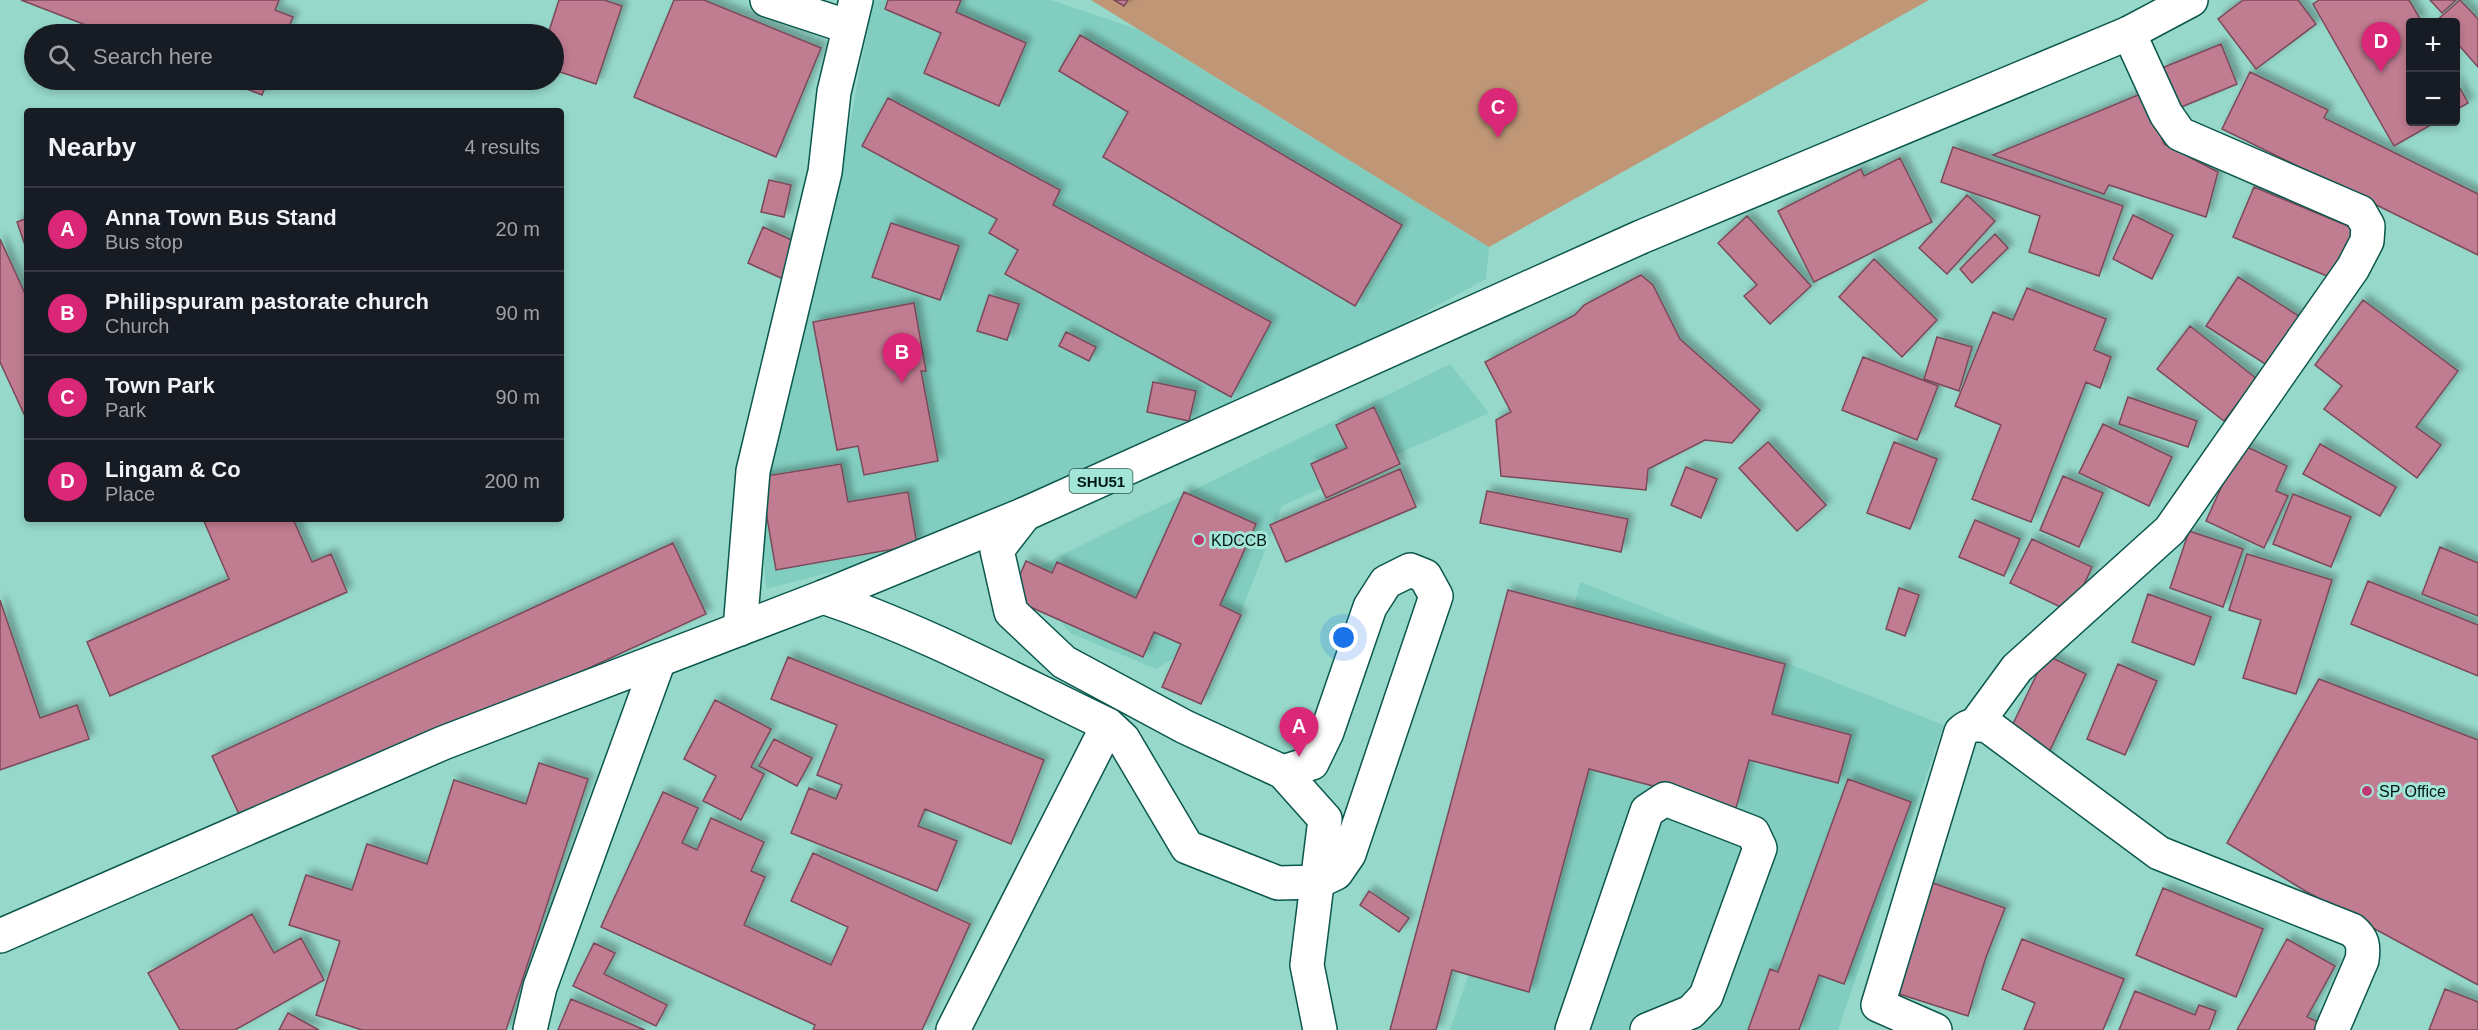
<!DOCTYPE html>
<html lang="en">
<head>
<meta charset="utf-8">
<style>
  :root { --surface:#171b24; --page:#20242c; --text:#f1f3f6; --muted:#9ea1a6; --line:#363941; --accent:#db2777 }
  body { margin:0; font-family:Arial,sans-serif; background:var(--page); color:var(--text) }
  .controls { position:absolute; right:18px; top:18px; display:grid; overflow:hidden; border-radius:6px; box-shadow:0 3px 9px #0003 }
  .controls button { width:54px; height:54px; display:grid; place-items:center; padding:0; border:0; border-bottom:2px solid var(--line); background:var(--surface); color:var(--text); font:30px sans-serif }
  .you { position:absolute; left:1344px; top:638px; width:21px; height:21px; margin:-15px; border:4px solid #fff; border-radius:50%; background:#1a73e8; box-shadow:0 0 0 9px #1a73e833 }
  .badge { display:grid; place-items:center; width:39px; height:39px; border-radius:50%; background:var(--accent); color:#fff; font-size:20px; font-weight:700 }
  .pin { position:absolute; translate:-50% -50px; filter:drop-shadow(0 2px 3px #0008) }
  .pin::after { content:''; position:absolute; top:32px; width:21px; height:18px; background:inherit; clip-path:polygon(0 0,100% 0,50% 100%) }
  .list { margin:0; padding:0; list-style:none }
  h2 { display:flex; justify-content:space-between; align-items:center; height:78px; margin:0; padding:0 24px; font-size:26px }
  h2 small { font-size:20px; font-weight:400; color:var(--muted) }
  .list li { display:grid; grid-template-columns:39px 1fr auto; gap:18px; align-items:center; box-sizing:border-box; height:84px; padding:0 24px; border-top:2px solid var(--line) }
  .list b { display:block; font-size:22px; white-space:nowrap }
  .list p { margin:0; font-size:20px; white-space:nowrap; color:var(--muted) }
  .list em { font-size:20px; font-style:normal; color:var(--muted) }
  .icon { flex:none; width:33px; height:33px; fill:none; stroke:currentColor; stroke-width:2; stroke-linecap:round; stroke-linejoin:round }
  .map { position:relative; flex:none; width:2478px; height:1030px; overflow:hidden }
  .search { position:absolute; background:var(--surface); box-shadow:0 3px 9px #0003; left:24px; top:24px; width:540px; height:66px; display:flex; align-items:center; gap:15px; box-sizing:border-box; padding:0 21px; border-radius:33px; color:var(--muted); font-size:22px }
  .panel { position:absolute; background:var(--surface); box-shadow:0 3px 9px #0003; left:24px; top:108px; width:540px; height:414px; border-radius:6px }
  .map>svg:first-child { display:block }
  .built { fill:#81cec0 }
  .green { fill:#bf9777 }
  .building { fill:#c07c91; stroke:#7b4959; stroke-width:1.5; filter:url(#shadow) }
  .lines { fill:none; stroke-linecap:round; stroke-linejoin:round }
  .minor-casing { stroke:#0b574c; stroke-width:36 }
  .major-casing { stroke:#0b574c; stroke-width:36 }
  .minor { stroke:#fff; stroke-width:33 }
  .major { stroke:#fff; stroke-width:33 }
  .poi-dot { fill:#c1376f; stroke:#a3e6d8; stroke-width:2 }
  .labels { text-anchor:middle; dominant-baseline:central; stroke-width:6; stroke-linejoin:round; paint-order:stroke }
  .shield { fill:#a3e6d8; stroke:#31564f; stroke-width:1.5 }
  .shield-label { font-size:15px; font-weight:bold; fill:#001914 }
  .poi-label { font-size:16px; fill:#001914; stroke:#a3e6d8; text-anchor:start }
</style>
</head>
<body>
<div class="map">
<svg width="2478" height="1030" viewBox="0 0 2478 1030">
  <defs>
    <filter id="shadow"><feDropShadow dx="5.5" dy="-5.5" stdDeviation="3" flood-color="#0004"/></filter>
  </defs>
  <rect width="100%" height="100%" fill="#96d9cb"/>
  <path class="built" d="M 873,0 L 1051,0 L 1137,29 L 1489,247 L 1486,279 L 1336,361 L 937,545 L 766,589 L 758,473 L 833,214 Z
    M 1450,364 L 1489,413 L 1282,506 L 1238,620 L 1156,669 L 1070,633 L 1023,574 Z
    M 1580,582 L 1944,725 L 1838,1030 L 1450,1030 L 1524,807 Z"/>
  <path class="green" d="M 1091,0 L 1929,0 L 1489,247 Z"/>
  <path class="building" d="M 21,0 L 279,0 L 275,10 L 293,17 L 286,34 L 109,34 Z
    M 559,0 L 604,0 L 622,6 L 596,84 L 554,70 L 554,34 L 548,34 Z
    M 674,0 L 704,0 L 821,48 L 776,157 L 634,97 Z
    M 888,0 L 961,0 L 956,12 L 1026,43 L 999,106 L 924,73 L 941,33 L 885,9 Z
    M 1114,0 L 1128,0 L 1124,6 Z
    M 2243,0 L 2298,0 L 2316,24 L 2256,69 L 2218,19 Z
    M 2319,0 L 2409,0 L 2422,22 L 2410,22 L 2410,122 L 2436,122 L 2394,146 L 2313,4 Z
    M 2430,0 L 2456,0 L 2442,13 Z
    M 2460,0 L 2478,19 L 2478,67 L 2456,42 L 2456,22 L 2436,21 Z
    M 1080,35 L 1402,225 L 1355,306 L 1103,157 L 1128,112 L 1059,71 Z
    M 2221,44 L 2237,84 L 2179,108 L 2162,68 Z
    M 2250,72 L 2328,110 L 2324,118 L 2478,194 L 2478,255 L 2222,129 Z
    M 224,80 L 268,80 L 262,95 Z
    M 2456,81 L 2468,103 L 2456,110 Z
    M 2143,93 L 2164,144 L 2218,172 L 2206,217 L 2109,185 L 2104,194 L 1993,155 Z
    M 888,98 L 1060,190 L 1053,205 L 1271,322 L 1231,397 L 1005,274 L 1018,250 L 989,233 L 997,219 L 862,146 Z
    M 1953,147 L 2123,206 L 2099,276 L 2029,252 L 2040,216 L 1941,182 Z
    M 1900,158 L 1932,222 L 1814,282 L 1778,211 L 1861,169 L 1864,176 Z
    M 769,180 L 791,185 L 784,217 L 761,212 Z
    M 2254,187 L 2360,231 L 2339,281 L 2233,237 Z
    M 1967,195 L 1995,221 L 1947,274 L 1919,248 Z
    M 2133,215 L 2173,235 L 2152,279 L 2113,259 Z
    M 1747,216 L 1811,286 L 1770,324 L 1744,296 L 1757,285 L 1718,243 Z
    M 27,218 L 27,251 L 17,222 Z
    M 891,223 L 959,246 L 940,300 L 872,277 Z
    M 763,227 L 798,243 L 783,279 L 748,263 Z
    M 1995,234 L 2008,248 L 1972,283 L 1960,269 Z
    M 0,239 L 27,298 L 27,413 L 24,414 L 0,362 Z
    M 1874,259 L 1937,320 L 1902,357 L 1839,297 Z
    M 1641,275 L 1653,285 L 1680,339 L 1760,410 L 1732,443 L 1705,440 L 1648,469 L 1646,490 L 1501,476 L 1496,420 L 1511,412 L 1485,362 L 1575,315 L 1584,305 Z
    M 2238,277 L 2305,320 L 2273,369 L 2206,326 Z
    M 2027,288 L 2106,319 L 2094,350 L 2111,357 L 2100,388 L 2086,382 L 2031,522 L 1972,499 L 2001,425 L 1955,406 L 1993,312 L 2013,320 Z
    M 989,295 L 1019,304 L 1007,340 L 977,331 Z
    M 2363,300 L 2458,371 L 2416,427 L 2441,445 L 2417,478 L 2324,409 L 2342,386 L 2315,365 Z
    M 914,303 L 926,371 L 921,371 L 938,461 L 864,475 L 858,446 L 837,450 L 813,322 Z
    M 2190,326 L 2257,379 L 2224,421 L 2157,369 Z
    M 1066,332 L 1096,347 L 1089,361 L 1059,346 Z
    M 1937,337 L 1972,347 L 1959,391 L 1924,379 Z
    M 1863,357 L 1938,386 L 1917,440 L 1842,410 Z
    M 1153,382 L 1196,391 L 1189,421 L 1147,412 Z
    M 2128,397 L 2197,421 L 2188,447 L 2119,424 Z
    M 1374,407 L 1400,464 L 1326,498 L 1311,464 L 1347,448 L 1336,425 Z
    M 2103,424 L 2172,457 L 2149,506 L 2079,473 Z
    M 1768,442 L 1826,505 L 1797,531 L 1739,468 Z
    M 1894,442 L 1937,459 L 1910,529 L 1867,513 Z
    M 2241,444 L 2287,466 L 2276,491 L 2288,496 L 2264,548 L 2206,521 Z
    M 2320,444 L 2396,487 L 2380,516 L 2303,474 Z
    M 841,464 L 848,502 L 908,492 L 917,545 L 776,570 L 760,477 Z
    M 1686,467 L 1717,479 L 1701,518 L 1671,505 Z
    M 1400,469 L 1416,507 L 1286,562 L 1270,525 Z
    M 2063,476 L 2103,493 L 2079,547 L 2040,530 Z
    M 1487,491 L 1628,519 L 1621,552 L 1480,523 Z
    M 1184,492 L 1256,524 L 1220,605 L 1241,615 L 1201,704 L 1162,687 L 1181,644 L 1154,632 L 1143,657 L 1010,598 L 1026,561 L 1052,573 L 1057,562 L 1136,598 Z
    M 2293,494 L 2351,517 L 2331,567 L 2273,544 Z
    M 203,519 L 293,519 L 312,562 L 331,554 L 347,592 L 110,696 L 87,642 L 229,579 Z
    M 1975,520 L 2020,539 L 2004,576 L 1959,557 Z
    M 2189,531 L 2243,549 L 2223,607 L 2170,588 Z
    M 2032,539 L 2092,567 L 2071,612 L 2010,583 Z
    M 673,543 L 706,614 L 245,827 L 212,756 Z
    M 2440,547 L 2478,563 L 2478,616 L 2422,594 Z
    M 2247,554 L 2332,580 L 2296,694 L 2243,678 L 2261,620 L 2229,610 Z
    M 2368,581 L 2478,625 L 2478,676 L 2351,624 Z
    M 1899,588 L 1919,595 L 1905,636 L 1886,629 Z
    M 1508,590 L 1785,664 L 1772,714 L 1851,735 L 1838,783 L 1749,760 L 1736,808 L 1589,769 L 1529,992 L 1452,970 L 1436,1030 L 1390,1030 Z
    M 2148,594 L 2211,617 L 2194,665 L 2132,642 Z
    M 0,600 L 40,718 L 77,705 L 89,739 L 0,770 Z
    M 2046,655 L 2086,674 L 2041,769 L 2001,749 Z
    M 788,657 L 1044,760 L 1011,844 L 925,809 L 918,826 L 957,841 L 937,891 L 791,833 L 809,788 L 836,799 L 842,785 L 817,775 L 837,725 L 771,699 Z
    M 2118,664 L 2157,681 L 2125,755 L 2087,739 Z
    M 2319,679 L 2478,740 L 2478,985 L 2307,892 L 2227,843 Z
    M 715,700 L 771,729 L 751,767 L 764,774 L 741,820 L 703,801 L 716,776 L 684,759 Z
    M 774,739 L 812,758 L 797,786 L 759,766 Z
    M 539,763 L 588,779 L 506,1030 L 362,1030 L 316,1015 L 340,941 L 289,925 L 306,875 L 352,890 L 367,844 L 427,864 L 454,780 L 526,804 Z
    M 1848,779 L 1911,802 L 1844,984 L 1819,975 L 1799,1030 L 1748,1030 L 1770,969 L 1778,972 Z
    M 663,792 L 698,808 L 682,843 L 697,850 L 711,818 L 764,842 L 751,871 L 765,877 L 744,925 L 831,965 L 848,927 L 791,901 L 813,853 L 970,924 L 922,1030 L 813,1030 L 815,1025 L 601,927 Z
    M 1930,882 L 2005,908 L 1986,957 L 1968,1016 L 1893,992 Z
    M 2163,888 L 2263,929 L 2236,997 L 2136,955 Z
    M 1369,891 L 1409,918 L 1399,932 L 1360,905 Z
    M 252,914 L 274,953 L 301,938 L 324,980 L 235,1030 L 180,1030 L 148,973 Z
    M 2022,939 L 2124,979 L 2103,1030 L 2024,1030 L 2035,1003 L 2002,989 Z
    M 2287,939 L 2335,966 L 2307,1017 L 2318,1022 L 2314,1030 L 2237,1030 Z
    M 594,943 L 615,953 L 604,974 L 667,1005 L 656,1026 L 573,986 Z
    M 2445,989 L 2478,1002 L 2478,1030 L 2429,1030 Z
    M 2135,991 L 2195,1015 L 2199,1005 L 2216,1011 L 2209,1030 L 2119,1030 Z
    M 571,999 L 645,1030 L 558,1030 Z
    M 288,1013 L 319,1030 L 279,1030 Z"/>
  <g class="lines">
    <defs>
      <path id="minor" d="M 767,0 L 849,27
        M 1025,514 L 997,550 L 1011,612 L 1064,662 L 1185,727 L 1283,772 L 1325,819 L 1307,965 L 1320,1030
        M 823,597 C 922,630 1014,680 1108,725 L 1123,739 L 1187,847 L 1278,883 L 1317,882 L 1336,873 L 1349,854 L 1436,596 L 1425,576 L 1410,570 L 1386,582 L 1370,607 L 1327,732 L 1312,763 L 1283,772
        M 740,629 L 753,471 L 825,172 L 834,92 L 856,0
        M 1976,724 L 2017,668 L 2170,530 L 2353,268 L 2367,241 L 2368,226 L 2360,212 L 2180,134 L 2166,114 L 2129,33
        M 530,1030 L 540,987 L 659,660
        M 953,1030 L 1108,725
        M 1572,1030 L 1647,811 L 1665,799 L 1753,833 L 1760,848 L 1706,996 L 1691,1012 L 1647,1030
        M 1935,1030 L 1878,1005 L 1961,732 C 1970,724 1976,724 1988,726 L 2159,853 L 2352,930 C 2363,939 2364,946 2362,960 L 2332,1030"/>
      <path id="major" d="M 0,936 L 443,743 L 823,597 L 1025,514 L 1641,237 L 2129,33 L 2191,0"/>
    </defs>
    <use href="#minor" class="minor-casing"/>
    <use href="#major" class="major-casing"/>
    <use href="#minor" class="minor"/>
    <use href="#major" class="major"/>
  </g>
  <g class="poi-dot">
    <circle cx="1199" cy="540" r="6"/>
    <circle cx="2367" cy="791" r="6"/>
  </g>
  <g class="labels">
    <rect class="shield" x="1069.5" y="469" width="63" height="24" rx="4.5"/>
    <g class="shield-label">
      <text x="1101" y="481">SHU51</text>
    </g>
    <g class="poi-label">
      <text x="1211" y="540">KDCCB</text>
      <text x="2379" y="791">SP Office</text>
    </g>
  </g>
</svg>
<div class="controls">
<button>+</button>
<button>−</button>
</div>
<div class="you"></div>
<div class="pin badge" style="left:1299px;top:757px">A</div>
<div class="pin badge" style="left:902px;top:383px">B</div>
<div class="pin badge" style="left:1498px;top:138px">C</div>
<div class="pin badge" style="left:2381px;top:72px">D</div>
<div class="search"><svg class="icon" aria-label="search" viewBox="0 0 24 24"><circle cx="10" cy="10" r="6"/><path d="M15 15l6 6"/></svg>Search here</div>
<section class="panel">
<h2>Nearby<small>4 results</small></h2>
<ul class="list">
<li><span class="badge">A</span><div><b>Anna Town Bus Stand</b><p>Bus stop</p></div><em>20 m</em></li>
<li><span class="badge">B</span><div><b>Philipspuram pastorate church</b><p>Church</p></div><em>90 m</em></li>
<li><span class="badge">C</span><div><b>Town Park</b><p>Park</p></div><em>90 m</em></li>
<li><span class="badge">D</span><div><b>Lingam &amp; Co</b><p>Place</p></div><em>200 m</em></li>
</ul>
</section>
</div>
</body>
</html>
